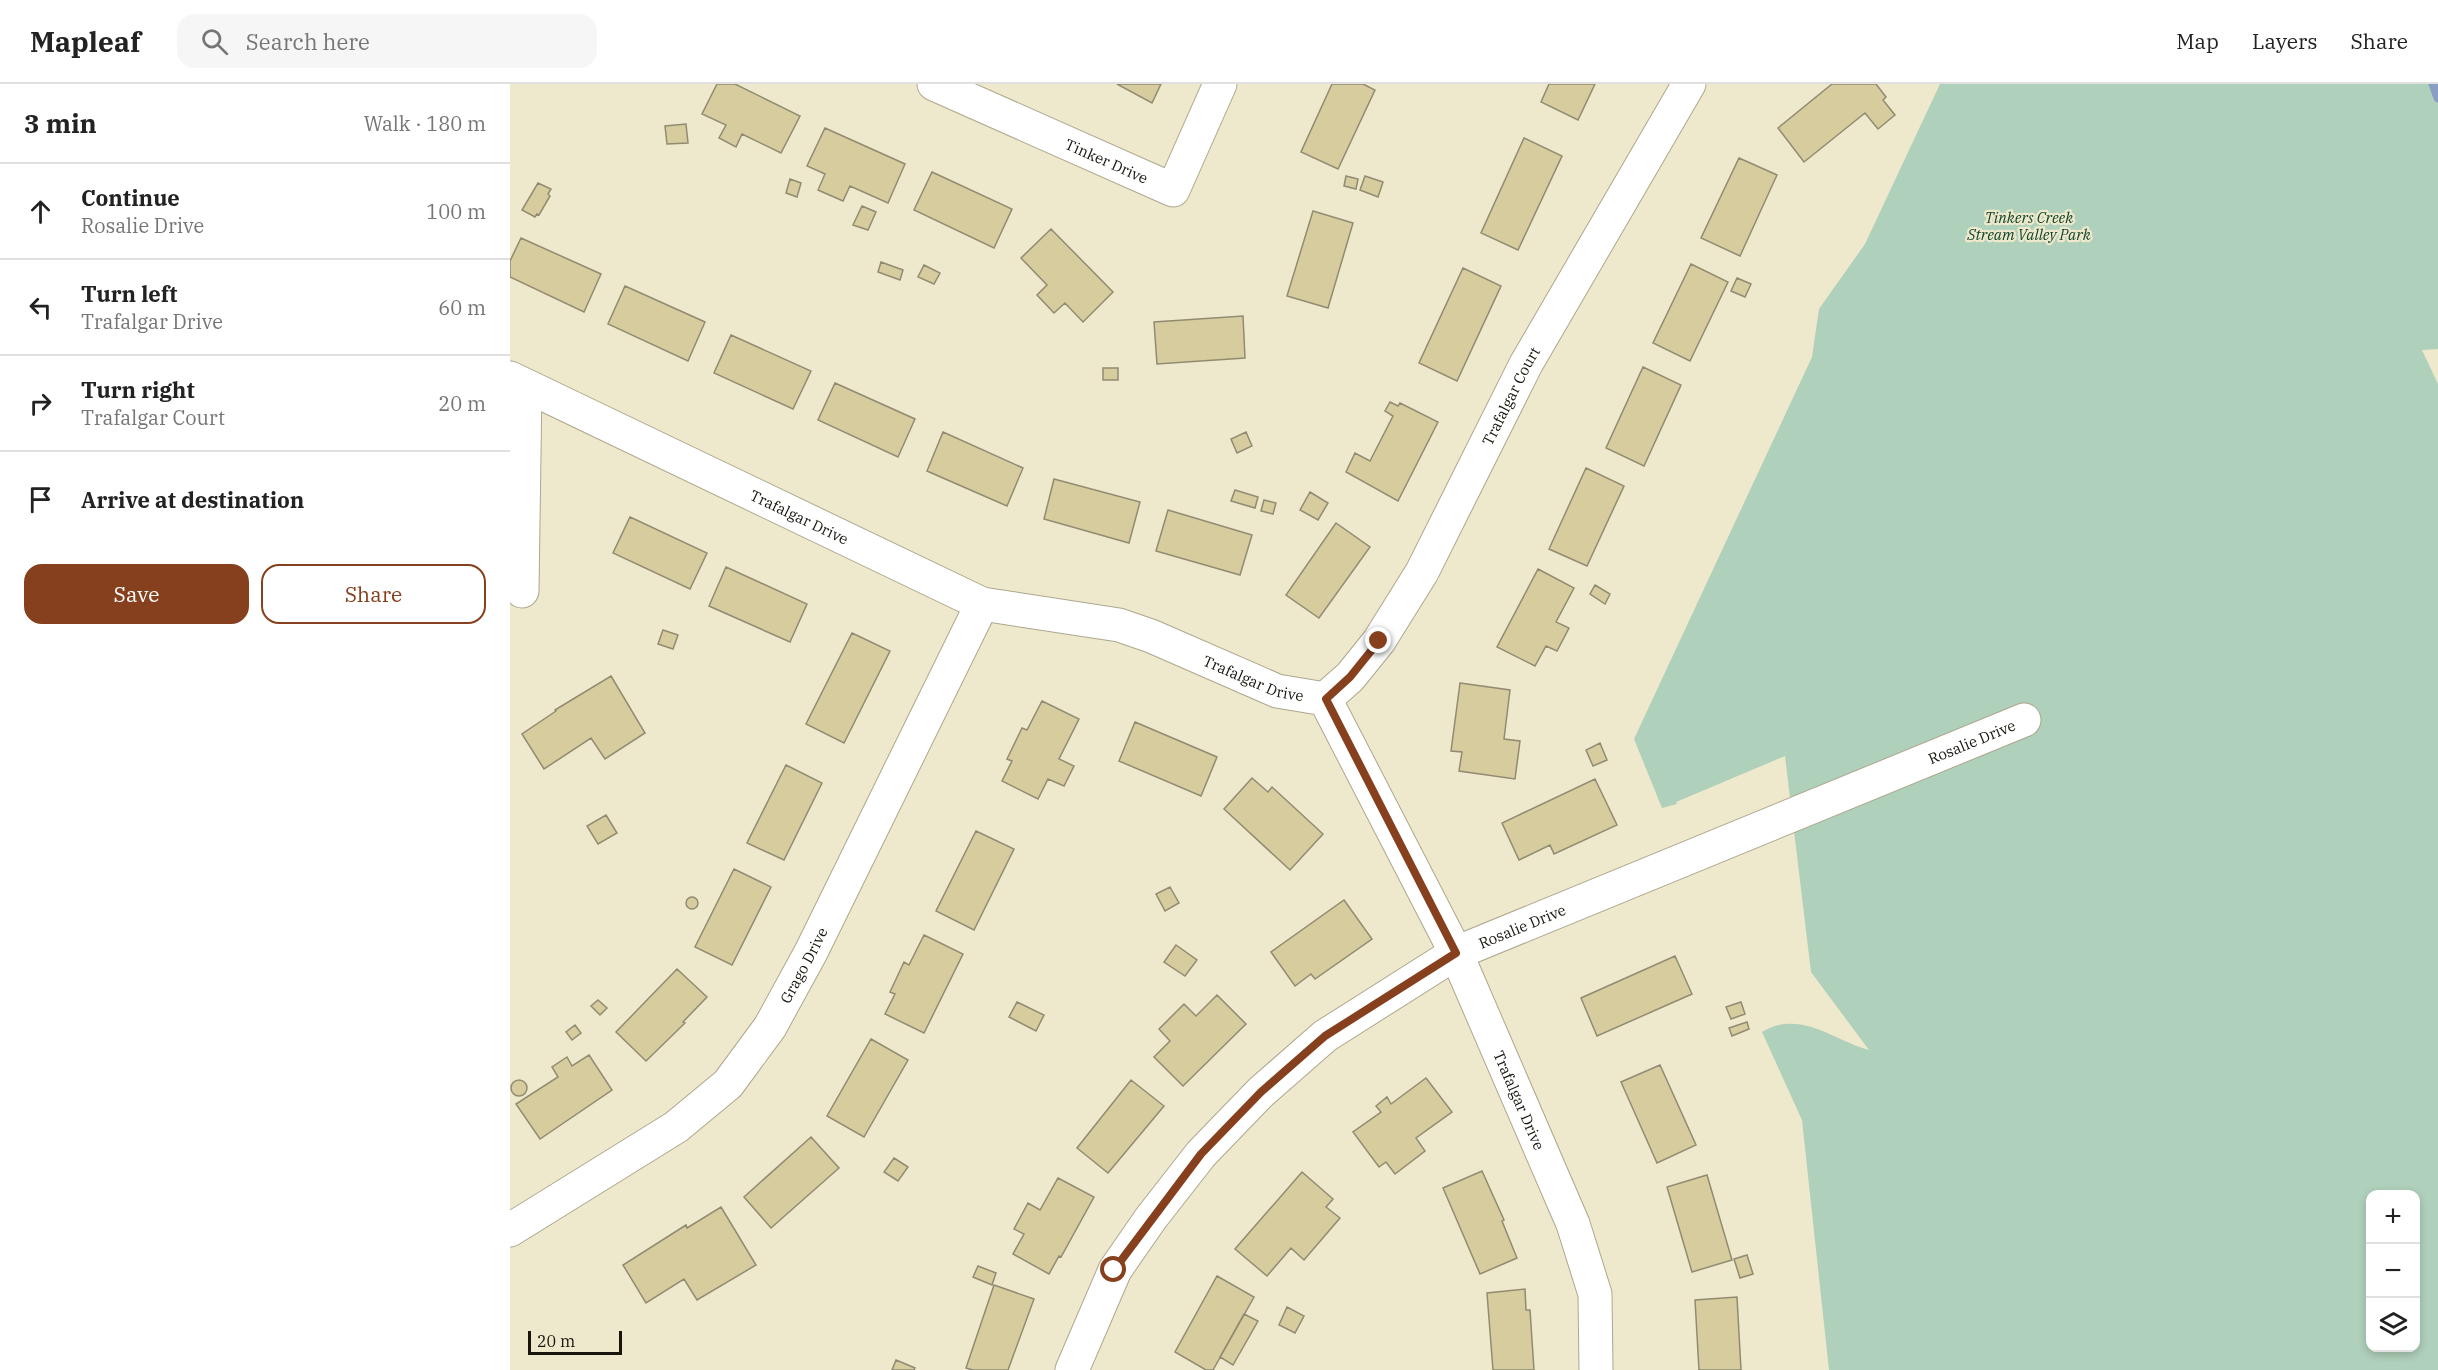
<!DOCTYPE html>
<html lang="en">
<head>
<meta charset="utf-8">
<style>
  :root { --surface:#fff; --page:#f6f6f6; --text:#222; --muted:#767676; --line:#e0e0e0; --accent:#87401d }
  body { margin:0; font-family:"IBM Plex Serif",serif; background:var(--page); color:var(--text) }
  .controls { position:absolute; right:18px; bottom:18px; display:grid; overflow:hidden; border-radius:12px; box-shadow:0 3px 9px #0003 }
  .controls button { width:54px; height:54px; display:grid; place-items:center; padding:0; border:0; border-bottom:2px solid var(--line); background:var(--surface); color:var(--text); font:30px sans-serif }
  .scale { position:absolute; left:18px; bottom:15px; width:94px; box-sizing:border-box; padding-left:6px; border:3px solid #18160c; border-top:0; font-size:16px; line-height:21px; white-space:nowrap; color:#18160c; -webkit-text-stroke:4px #eee8cc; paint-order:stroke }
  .stop { position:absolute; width:18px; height:18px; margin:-14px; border:4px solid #87401d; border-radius:50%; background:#fff }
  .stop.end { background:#87401d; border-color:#fff; box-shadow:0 2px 6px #0008 }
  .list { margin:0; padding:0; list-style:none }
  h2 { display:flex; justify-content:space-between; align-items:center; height:78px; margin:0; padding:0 24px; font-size:26px }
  h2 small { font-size:20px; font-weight:400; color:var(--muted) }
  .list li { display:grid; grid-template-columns:39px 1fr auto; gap:18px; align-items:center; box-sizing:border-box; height:96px; padding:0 24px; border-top:2px solid var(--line) }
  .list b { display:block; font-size:22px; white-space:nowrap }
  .list p { margin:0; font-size:20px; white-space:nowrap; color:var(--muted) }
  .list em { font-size:20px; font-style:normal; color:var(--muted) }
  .actions { display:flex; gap:12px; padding:18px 24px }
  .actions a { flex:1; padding:14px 0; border:2px solid var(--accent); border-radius:18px; text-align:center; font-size:21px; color:var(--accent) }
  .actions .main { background:var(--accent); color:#fff }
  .icon { flex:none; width:33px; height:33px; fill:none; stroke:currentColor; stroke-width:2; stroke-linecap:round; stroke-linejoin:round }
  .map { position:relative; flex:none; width:1928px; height:1286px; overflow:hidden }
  header { display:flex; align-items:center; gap:36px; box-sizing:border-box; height:84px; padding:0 30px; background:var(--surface); border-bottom:2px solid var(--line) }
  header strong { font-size:28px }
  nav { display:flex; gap:33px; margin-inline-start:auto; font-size:21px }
  .search { width:420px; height:54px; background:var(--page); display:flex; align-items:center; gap:15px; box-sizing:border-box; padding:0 21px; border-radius:18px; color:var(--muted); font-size:22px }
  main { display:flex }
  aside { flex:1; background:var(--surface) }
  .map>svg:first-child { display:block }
  .green { fill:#afd0ba; fill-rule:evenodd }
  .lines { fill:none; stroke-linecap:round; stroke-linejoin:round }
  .stream { stroke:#8a9ec5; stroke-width:9 }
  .building { fill:#d7cc9e; stroke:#918b72; stroke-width:1.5 }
  .minor-casing { stroke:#ada78e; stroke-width:35 }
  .minor { stroke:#fff; stroke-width:33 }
  .route { stroke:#87401d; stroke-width:8 }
  .labels { text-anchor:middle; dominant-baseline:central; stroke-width:4.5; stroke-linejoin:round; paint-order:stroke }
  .street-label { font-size:15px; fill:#18160c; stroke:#eee8cc }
  .park-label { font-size:15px; font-style:italic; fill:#10452a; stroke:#eee8cc }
</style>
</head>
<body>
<header>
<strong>Mapleaf</strong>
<div class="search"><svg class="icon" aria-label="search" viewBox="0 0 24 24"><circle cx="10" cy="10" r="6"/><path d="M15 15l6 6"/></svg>Search here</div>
<nav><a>Map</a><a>Layers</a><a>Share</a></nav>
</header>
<main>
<aside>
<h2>3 min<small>Walk · 180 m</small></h2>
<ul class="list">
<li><svg class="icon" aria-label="ahead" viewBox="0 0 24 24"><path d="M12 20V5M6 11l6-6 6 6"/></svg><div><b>Continue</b><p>Rosalie Drive</p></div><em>100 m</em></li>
<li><svg class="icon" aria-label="left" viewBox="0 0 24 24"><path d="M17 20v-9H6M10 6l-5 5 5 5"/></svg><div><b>Turn left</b><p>Trafalgar Drive</p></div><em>60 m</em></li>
<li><svg class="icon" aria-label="right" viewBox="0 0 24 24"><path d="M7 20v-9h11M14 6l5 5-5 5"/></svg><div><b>Turn right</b><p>Trafalgar Court</p></div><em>20 m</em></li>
<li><svg class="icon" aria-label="arrive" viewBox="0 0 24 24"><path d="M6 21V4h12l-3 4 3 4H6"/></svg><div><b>Arrive at destination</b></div></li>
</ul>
<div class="actions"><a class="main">Save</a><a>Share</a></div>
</aside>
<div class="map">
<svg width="1928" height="1286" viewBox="0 0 1928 1286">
  <rect width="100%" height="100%" fill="#eee8cc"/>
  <path class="green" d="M 1430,0 L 1928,0 L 1928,265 L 1912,266 L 1928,300 L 1928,1286 L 1319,1286 L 1292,1036 L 1252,948 C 1290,925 1323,956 1359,966 L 1301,888 L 1275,672 L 1166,718 L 1167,720 L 1152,724 L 1124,655 L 1302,273 L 1309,225 L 1355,160 ZM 1860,1110 L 1906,1110 L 1906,1264 L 1860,1264 Z"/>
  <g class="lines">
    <path class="stream" d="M 1923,0 L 1928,14"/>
  </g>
  <path class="building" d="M 207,0 L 225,0 L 290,32 L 271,69 L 232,50 L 226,63 L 209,54 L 216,41 L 192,30 Z
    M 607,0 L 651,0 L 642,19 Z
    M 822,0 L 853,0 L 865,6 L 828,85 L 791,68 Z
    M 1039,0 L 1085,0 L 1068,36 L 1031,18 Z
    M 1322,0 L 1366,0 L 1376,13 L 1373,16 L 1385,31 L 1368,45 L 1355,29 L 1294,78 L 1268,44 Z
    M 176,40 L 178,59 L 157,60 L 155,42 Z
    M 315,44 L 395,80 L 378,119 L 340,102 L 333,117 L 308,106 L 315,90 L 297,82 Z
    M 1014,54 L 1052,72 L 1008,166 L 971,149 Z
    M 1229,74 L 1267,91 L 1230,172 L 1191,154 Z
    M 422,88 L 502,125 L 484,164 L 404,126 Z
    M 836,92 L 848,95 L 846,105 L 834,102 Z
    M 855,92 L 873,98 L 868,113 L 850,106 Z
    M 280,95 L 291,99 L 287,113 L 276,109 Z
    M 28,99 L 41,105 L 38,110 L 40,112 L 29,131 L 27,130 L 25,133 L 12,126 Z
    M 352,122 L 366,128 L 358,146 L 343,141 Z
    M 803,127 L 843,139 L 818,224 L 777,212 Z
    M 541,145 L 603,208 L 573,238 L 555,219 L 544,229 L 527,211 L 537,201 L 511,174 Z
    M 11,154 L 91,190 L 74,228 L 0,193 L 0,177 Z
    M 371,178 L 393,186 L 390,196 L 368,188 Z
    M 1181,180 L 1218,198 L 1180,277 L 1143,259 Z
    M 414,181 L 430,189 L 424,200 L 408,193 Z
    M 953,184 L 991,202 L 947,297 L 909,279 Z
    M 1227,194 L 1241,200 L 1235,213 L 1221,207 Z
    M 115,202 L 195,238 L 178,277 L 98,240 Z
    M 733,232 L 735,274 L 647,280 L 644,238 Z
    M 221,251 L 301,287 L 283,325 L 204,289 Z
    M 1133,283 L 1171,301 L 1134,382 L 1096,364 Z
    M 593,284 L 608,284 L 608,296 L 593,296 Z
    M 325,299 L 405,335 L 388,373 L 308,336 Z
    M 880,318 L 888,322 L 890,319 L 928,338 L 888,417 L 836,388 L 845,369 L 860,377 L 883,332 L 875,327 Z
    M 433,348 L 513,384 L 497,422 L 417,387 Z
    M 736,348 L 742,362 L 727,369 L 721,355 Z
    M 1076,384 L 1114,402 L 1077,482 L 1039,465 Z
    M 544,395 L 630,418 L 619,459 L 534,435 Z
    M 725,406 L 748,413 L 745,424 L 721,417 Z
    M 800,408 L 818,419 L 808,436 L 790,426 Z
    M 754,416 L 766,419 L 763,430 L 751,427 Z
    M 658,426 L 742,451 L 730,491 L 646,467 Z
    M 120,433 L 197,469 L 180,505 L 103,469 Z
    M 826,439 L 860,463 L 809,534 L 776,511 Z
    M 216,483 L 297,520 L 280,558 L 199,522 Z
    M 1028,485 L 1064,504 L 1046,538 L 1059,544 L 1047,567 L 1036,562 L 1025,582 L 987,563 Z
    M 1085,501 L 1100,510 L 1095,520 L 1080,510 Z
    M 153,546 L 168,551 L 163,565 L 148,560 Z
    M 342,549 L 380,567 L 334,659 L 296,640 Z
    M 101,592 L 135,649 L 95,675 L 81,654 L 34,685 L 12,650 L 46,627 L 45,626 Z
    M 950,599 L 1000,606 L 994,655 L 1010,657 L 1005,695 L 949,687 L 952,668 L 941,667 Z
    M 532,617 L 569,635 L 549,675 L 564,682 L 554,702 L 538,695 L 528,715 L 492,697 L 502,677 L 497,675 L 512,644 L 517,646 Z
    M 625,638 L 707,673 L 691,712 L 609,677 Z
    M 1090,659 L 1097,676 L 1083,682 L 1076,666 Z
    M 276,681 L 312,699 L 274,776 L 237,759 Z
    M 742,694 L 758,708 L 762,703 L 813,750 L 780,786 L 714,725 Z
    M 1085,695 L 1107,741 L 1044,770 L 1040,761 L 1009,776 L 992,739 Z
    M 96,731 L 107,749 L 88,760 L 77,742 Z
    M 466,747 L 504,765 L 464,846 L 426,827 Z
    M 224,785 L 261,803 L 222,881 L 185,863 Z
    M 660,803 L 669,819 L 655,827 L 646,810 Z
    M176 819a6 6 0 1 1 12 0a6 6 0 1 1-12 0Z
    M 834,816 L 862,855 L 805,895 L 801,890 L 785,902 L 761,868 Z
    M 414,851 L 453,870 L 414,949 L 375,930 L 385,910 L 380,908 L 394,878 L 399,881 Z
    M 666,861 L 687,876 L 675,892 L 654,878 Z
    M 1165,872 L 1182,910 L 1087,952 L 1071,914 Z
    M 167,885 L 197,913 L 173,938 L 175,939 L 136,977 L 106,948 Z
    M 707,911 L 736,940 L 673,1002 L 644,973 L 660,957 L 649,945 L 674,920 L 686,932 Z
    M 88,916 L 97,924 L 90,931 L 81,922 Z
    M 507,918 L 534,931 L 526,947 L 499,933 Z
    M 1231,918 L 1235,930 L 1221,935 L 1216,923 Z
    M 1237,938 L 1239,945 L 1222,952 L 1219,944 Z
    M 65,941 L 71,949 L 62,956 L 56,948 Z
    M 361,955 L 398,976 L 354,1053 L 317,1032 Z
    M 79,971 L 102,1006 L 30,1055 L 6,1020 L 48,993 L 42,983 L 57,973 L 62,982 Z
    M 1150,981 L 1186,1061 L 1147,1079 L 1111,998 Z
    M 916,994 L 942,1028 L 906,1054 L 915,1067 L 885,1090 L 876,1078 L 869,1083 L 843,1048 L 871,1028 L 866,1022 L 877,1013 L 881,1020 Z
    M 621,996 L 654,1022 L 598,1089 L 567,1064 Z
    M1 1004a8 8 0 1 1 16 0a8 8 0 1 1-16 0Z
    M 301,1053 L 329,1084 L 261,1144 L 234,1113 Z
    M 384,1074 L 398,1083 L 388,1097 L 374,1088 Z
    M 972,1087 L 994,1136 L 992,1137 L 1007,1174 L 970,1190 L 933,1104 Z
    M 792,1088 L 823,1115 L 816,1123 L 830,1134 L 794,1176 L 781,1164 L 757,1192 L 725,1165 Z
    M 1197,1091 L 1222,1176 L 1182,1188 L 1157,1103 Z
    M 548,1094 L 584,1113 L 551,1173 L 549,1172 L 539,1190 L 503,1170 L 514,1150 L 504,1145 L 518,1119 L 530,1126 Z
    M 211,1123 L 246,1181 L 187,1216 L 174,1195 L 136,1219 L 113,1181 L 176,1141 L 177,1144 Z
    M 1237,1171 L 1243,1190 L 1230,1194 L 1224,1175 Z
    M 468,1182 L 486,1189 L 482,1201 L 463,1193 Z
    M 707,1192 L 744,1213 L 703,1286 L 696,1286 L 665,1268 Z
    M 484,1201 L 524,1215 L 498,1286 L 463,1286 L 456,1284 Z
    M 1015,1205 L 1016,1226 L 1020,1226 L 1024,1286 L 983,1286 L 977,1209 Z
    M 1227,1213 L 1231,1286 L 1189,1286 L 1185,1216 Z
    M 777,1223 L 794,1232 L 785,1249 L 769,1241 Z
    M 734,1230 L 748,1237 L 723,1281 L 710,1273 Z
    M 386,1276 L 405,1284 L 404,1286 L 382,1286 Z"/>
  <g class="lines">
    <defs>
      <g id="minor">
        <path id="s1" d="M 424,0 L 663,106 L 710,0"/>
        <path id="s2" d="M 0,294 L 472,520 L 609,541 L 641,552 L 767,607 L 815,615 L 946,869 L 1063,1140 L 1085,1210 L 1086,1286"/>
        <path d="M 12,507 L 15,303"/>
        <path id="s3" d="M 815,615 L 840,593 L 869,557 L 912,488 L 1016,280 L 1179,0"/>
        <path id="s4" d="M 0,1146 L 166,1043 L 218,1000 L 260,943 L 301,868 L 472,520"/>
        <path id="s5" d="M 562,1286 L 605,1186 L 641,1134 L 691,1070 L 751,1008 L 815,952 L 946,869 L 1514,636"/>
      </g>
    </defs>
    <use href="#minor" class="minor-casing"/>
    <use href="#minor" class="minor"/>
  </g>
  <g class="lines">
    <path class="route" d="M 604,1186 L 691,1070 L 751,1008 L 815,952 L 946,869 L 816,615 L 840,593 L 869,557"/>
  </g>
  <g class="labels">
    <g class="street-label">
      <text stroke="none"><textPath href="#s1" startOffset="189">Tinker Drive</textPath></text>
      <text stroke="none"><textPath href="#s3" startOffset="358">Trafalgar Court</textPath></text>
      <text stroke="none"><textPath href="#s2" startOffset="321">Trafalgar Drive</textPath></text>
      <text stroke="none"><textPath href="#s2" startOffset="807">Trafalgar Drive</textPath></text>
      <text stroke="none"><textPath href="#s5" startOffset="1137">Rosalie Drive</textPath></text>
      <text stroke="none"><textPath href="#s5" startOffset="651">Rosalie Drive</textPath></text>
      <text stroke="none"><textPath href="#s4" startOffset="404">Grago Drive</textPath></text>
      <text stroke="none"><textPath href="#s2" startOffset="1328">Trafalgar Drive</textPath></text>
    </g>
    <g class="park-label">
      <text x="1519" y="133">Tinkers Creek<tspan x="1519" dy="17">Stream Valley Park</tspan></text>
    </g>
  </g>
</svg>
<div class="controls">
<button>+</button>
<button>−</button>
<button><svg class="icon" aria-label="layers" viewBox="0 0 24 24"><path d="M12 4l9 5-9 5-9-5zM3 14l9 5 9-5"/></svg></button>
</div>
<div class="scale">20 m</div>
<div class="stop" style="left:604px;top:1186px"></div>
<div class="stop end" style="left:869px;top:557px"></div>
</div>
</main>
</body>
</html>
